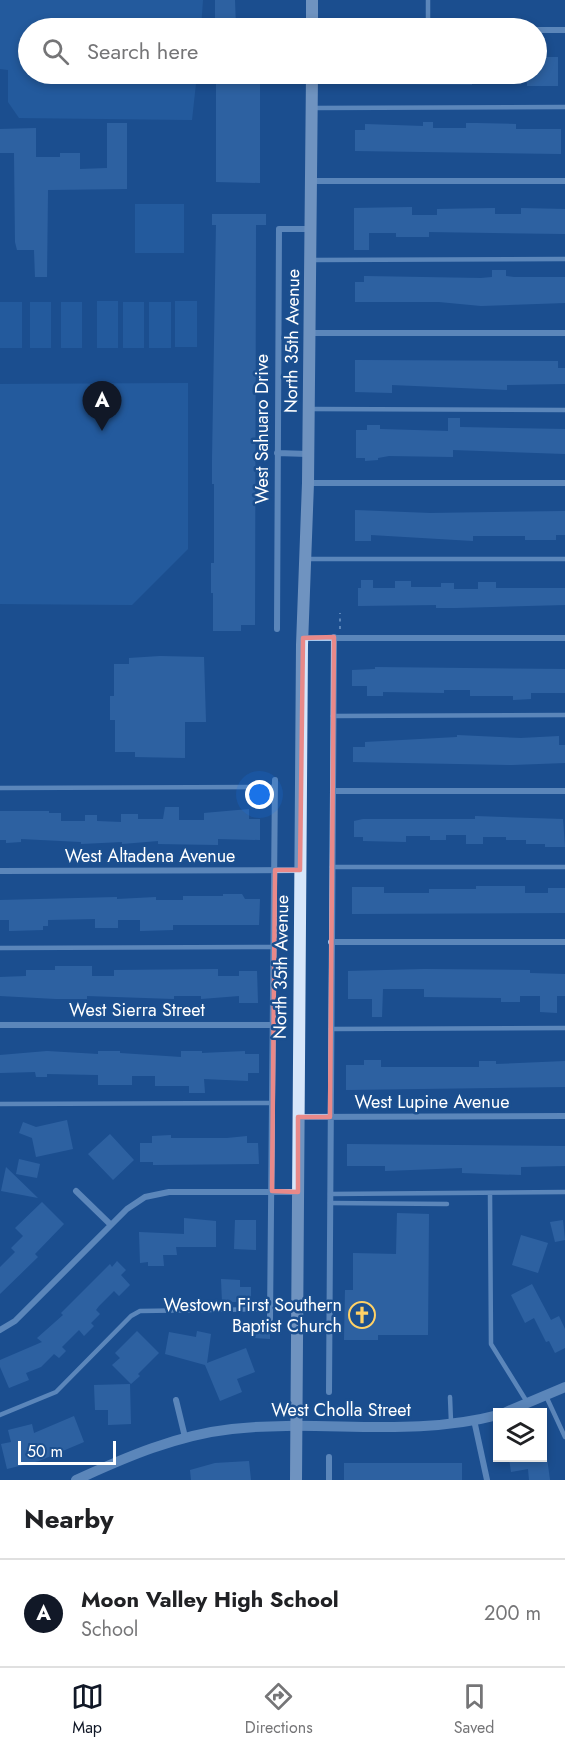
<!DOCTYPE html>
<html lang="en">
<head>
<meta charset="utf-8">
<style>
  :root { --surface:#fff; --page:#f6f6f6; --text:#202124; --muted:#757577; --line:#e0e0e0; --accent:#111827 }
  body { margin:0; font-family:Jost,sans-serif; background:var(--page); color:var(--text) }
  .controls { position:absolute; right:18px; bottom:18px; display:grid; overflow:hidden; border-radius:0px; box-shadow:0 3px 9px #0003 }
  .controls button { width:54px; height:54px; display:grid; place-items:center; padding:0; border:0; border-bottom:2px solid var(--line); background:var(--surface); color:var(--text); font:30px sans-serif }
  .scale { position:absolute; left:18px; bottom:15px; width:98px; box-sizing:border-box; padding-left:6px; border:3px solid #fff; border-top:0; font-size:16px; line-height:21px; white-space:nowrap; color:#fff; -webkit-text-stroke:4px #1b4f8f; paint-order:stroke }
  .you { position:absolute; left:260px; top:795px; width:21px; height:21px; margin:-15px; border:4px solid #fff; border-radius:50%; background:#1a73e8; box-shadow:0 0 0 9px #1a73e833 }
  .badge { display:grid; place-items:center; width:39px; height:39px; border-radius:50%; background:var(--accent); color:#fff; font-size:20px; font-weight:700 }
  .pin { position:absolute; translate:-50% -50px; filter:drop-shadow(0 2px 3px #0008) }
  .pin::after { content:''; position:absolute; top:32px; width:21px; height:18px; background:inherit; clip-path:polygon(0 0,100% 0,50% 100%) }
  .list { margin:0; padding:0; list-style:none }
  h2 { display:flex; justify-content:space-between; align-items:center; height:78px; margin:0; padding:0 24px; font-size:26px }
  h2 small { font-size:20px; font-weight:400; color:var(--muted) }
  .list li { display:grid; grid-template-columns:39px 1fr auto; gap:18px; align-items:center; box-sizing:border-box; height:108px; padding:0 24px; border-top:2px solid var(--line) }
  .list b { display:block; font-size:22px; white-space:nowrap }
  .list p { margin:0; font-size:20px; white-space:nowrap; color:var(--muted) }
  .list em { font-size:20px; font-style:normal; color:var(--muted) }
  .icon { flex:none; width:33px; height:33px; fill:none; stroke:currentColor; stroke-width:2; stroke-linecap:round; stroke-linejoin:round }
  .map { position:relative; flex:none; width:565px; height:1480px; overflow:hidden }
  .search { position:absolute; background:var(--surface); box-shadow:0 3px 9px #0003; left:18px; right:18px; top:18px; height:66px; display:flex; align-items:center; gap:15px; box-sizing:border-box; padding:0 21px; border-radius:33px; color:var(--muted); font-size:22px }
  .sheet { height:186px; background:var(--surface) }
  nav { display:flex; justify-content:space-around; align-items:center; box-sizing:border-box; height:84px; border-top:2px solid var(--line); background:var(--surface); font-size:16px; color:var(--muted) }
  nav a { display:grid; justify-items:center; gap:3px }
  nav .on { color:var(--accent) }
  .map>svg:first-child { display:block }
  .green { fill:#2e69ad }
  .building { fill:#4478b7 }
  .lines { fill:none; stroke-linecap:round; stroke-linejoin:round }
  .path { stroke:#a9c9ee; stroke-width:2; stroke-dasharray:3 4.5; stroke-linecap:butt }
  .service { stroke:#a9c9ee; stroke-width:4.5 }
  .minor { stroke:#a9c9ee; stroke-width:6 }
  .tertiary { stroke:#a9c9ee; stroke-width:10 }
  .secondary { stroke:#d6e6fa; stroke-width:12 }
  .marked { fill:none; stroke:#e88989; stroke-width:4.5; stroke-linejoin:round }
  .labels { text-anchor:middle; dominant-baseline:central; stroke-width:5; stroke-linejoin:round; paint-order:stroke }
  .street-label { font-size:18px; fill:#fff; stroke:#1b4f8f }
  .poi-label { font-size:18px; fill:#fff; stroke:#1b4f8f; text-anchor:end }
</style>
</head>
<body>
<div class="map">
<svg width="565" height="1480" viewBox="0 0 565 1480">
  <rect width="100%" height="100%" fill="#1b4f8f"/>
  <path class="green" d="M 0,0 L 203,0 L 201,28 L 28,28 L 28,74 L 197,74 L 192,120 L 19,118 L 8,102 L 8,70 L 0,69 Z
    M 135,204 L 184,204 L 184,253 L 135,253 Z
    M 97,301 L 118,301 L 118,348 L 97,348 Z
    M 175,301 L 197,301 L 197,347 L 175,347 Z
    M 0,302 L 22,302 L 22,348 L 0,348 Z
    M 30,302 L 51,302 L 51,348 L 30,348 Z
    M 61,302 L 82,302 L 82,348 L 61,348 Z
    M 123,302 L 144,302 L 144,348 L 123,348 Z
    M 149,302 L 171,302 L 171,348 L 149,348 Z
    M 188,383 L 188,549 L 132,605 L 0,604 L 0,384 Z"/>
  <path class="building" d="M 215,0 L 235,0 L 236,28 L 215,28 Z
    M 537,57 L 558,57 L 558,86 L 527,86 L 527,74 L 537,74 Z
    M 216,74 L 260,74 L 260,183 L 216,182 Z
    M 354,74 L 472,74 L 472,85 L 354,84 Z
    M 423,122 L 433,122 L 433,128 L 466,128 L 466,123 L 476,123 L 516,124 L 516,129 L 561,129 L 561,154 L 355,151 L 355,130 L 365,130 L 365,124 L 423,126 Z
    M 107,123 L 127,123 L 127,189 L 48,190 L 47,277 L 35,277 L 34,250 L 17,250 L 15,242 L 14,153 L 0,153 L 0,129 L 36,128 L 36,157 L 60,157 L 60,153 L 80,153 L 80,169 L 107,168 Z
    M 412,207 L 412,215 L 437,215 L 437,209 L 495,208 L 495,214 L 521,214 L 521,208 L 565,209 L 565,234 L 429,232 L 429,237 L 396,237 L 396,233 L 369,233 L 369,250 L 354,250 L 354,208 Z
    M 212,214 L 266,214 L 266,225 L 256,225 L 255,625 L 241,625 L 241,631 L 213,631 L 213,593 L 211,593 L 211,563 L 214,563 L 214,484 L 212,484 L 212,461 L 216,225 L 212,225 Z
    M 492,270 L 506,270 L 506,276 L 514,277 L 565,277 L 565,303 L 481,306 L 439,302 L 355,302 L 355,282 L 364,282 L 364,276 L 481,278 L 492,277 Z
    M 355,360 L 558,361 L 558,368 L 565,368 L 565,384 L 507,385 L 507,390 L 392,385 L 392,393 L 355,392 Z
    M 448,418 L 460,418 L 460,427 L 565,429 L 565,454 L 453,450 L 453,457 L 389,456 L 378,458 L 378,460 L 365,461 L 365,458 L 356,458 L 356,430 L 367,430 L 367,425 L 380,425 L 380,429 L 448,431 Z
    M 355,510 L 430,513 L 565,511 L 565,535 L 556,535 L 556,540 L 525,540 L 525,536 L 473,536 L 473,541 L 371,535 L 371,541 L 355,541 Z
    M 361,580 L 373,580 L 373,588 L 395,588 L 395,581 L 411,581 L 411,587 L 441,587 L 441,583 L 454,583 L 454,589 L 478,589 L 478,582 L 496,582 L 496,588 L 565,588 L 565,605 L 455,608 L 436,608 L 436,605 L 358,606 L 358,588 L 361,588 Z
    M 160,656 L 204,657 L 206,722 L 185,722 L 185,758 L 135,757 L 135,752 L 115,752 L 115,720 L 110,720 L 110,696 L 114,696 L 114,664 L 129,664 L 129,658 Z
    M 375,667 L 565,669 L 565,693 L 531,693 L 531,699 L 513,700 L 513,696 L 470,696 L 470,690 L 444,690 L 444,693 L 383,692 L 383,696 L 367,696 L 367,686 L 352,686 L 352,670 L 375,669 Z
    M 457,735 L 521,738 L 559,736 L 559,745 L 565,745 L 565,763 L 512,765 L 353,762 L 353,747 L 365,747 L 365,742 L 457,737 Z
    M 165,807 L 179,807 L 179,820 L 204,820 L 204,813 L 249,809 L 249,819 L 260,819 L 260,840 L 218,839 L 218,845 L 158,844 L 158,841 L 122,844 L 122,842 L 81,844 L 81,842 L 21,839 L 21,842 L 6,843 L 6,840 L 0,840 L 0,811 L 49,811 L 49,813 L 61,813 L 61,821 L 85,821 L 85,815 L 97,815 L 97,821 L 121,822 L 121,814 L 138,814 L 138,819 L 163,819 Z
    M 475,816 L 563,819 L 565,847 L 545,847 L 545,844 L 526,844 L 526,840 L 506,840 L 506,837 L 483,837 L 483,844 L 466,844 L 466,835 L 446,835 L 446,840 L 430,840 L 430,836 L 406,836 L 406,842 L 363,841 L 363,837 L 354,837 L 354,821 L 363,819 L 475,819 Z
    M 476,886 L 525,886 L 525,893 L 548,893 L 548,888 L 565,888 L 565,913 L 352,914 L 352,887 L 384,887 L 384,893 L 429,893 L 429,889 L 476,889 Z
    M 223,894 L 242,894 L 245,899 L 260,899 L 259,925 L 173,925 L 173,930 L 140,931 L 140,920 L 118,920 L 118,928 L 95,928 L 95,919 L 48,920 L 48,926 L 43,926 L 43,930 L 9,931 L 9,920 L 0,920 L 0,900 L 117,897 L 117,899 L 156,897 L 156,900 L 183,900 L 183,896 L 223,896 Z
    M 55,966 L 92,966 L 92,976 L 114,976 L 114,970 L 218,969 L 218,976 L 239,976 L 239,971 L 257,971 L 258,1003 L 239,1003 L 239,996 L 201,999 L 201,996 L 174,996 L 174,999 L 87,996 L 87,999 L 56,999 L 0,996 L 0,977 L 26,976 L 26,970 L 55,970 Z
    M 424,969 L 530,970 L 530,973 L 565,974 L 565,996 L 557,996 L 557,1013 L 540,1012 L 540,996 L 520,996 L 520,1002 L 501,1002 L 501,998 L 424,997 L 424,989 L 383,989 L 382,1017 L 372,1017 L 372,999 L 348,999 L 348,971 Z
    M 47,1051 L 98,1054 L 98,1051 L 120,1051 L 120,1053 L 181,1057 L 181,1051 L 202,1051 L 202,1053 L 245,1051 L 245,1054 L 259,1054 L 259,1073 L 248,1073 L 248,1081 L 204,1079 L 205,1093 L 189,1093 L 189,1086 L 155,1086 L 155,1076 L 132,1076 L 132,1085 L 98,1085 L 98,1075 L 47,1074 L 47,1077 L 36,1077 L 35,1072 L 0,1073 L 0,1055 Z
    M 364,1060 L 381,1060 L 381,1067 L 479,1067 L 479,1061 L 496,1061 L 496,1064 L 565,1061 L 565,1087 L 346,1090 L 346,1065 L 364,1065 Z
    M 67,1120 L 73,1149 L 36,1157 L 32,1138 L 19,1133 L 23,1122 L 36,1127 Z
    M 110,1134 L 134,1160 L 113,1180 L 88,1154 Z
    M 171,1135 L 171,1138 L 227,1138 L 247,1136 L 247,1143 L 258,1143 L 259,1164 L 153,1165 L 153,1162 L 140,1162 L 140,1143 L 152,1143 L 152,1136 Z
    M 347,1144 L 565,1146 L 565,1166 L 521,1167 L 521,1175 L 462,1173 L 462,1168 L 385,1171 L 385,1166 L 347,1166 Z
    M 19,1159 L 40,1164 L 37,1178 L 16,1174 Z
    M 6,1167 L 38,1198 L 1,1191 Z
    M 42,1202 L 64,1224 L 35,1254 L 38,1257 L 0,1294 L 0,1267 L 15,1252 L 11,1248 L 23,1236 L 15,1228 Z
    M 397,1213 L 429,1214 L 428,1335 L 378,1335 L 378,1340 L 344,1340 L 345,1290 L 353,1290 L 353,1253 L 396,1254 Z
    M 184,1218 L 216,1221 L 216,1247 L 176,1247 L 177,1255 L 163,1255 L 164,1266 L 148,1266 L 148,1262 L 140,1263 L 139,1232 L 184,1234 Z
    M 235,1220 L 256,1220 L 256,1250 L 234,1249 Z
    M 563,1220 L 565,1240 L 555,1242 L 550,1222 Z
    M 521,1235 L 548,1243 L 538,1273 L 512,1265 Z
    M 117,1261 L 126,1270 L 121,1275 L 130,1285 L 119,1296 L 114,1291 L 99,1306 L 96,1310 L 100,1314 L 91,1323 L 94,1326 L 84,1336 L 79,1330 L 62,1347 L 66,1351 L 59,1358 L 54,1354 L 41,1367 L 26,1373 L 29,1380 L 9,1388 L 0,1367 L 0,1360 L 42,1342 L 37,1338 L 63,1315 L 61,1313 L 110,1264 L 112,1267 Z
    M 221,1279 L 240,1280 L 240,1287 L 251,1287 L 251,1302 L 222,1302 Z
    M 532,1284 L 551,1320 L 559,1316 L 565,1329 L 565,1348 L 555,1353 L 549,1341 L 546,1342 L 534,1318 L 525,1323 L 511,1295 Z
    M 252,1323 L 270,1324 L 270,1339 L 252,1338 Z
    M 137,1331 L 159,1353 L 138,1374 L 140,1376 L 131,1384 L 112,1365 L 120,1358 L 115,1353 Z
    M 197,1331 L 211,1334 L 207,1363 L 246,1348 L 255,1372 L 237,1379 L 242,1392 L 220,1401 L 205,1365 L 165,1354 L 169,1332 L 196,1337 Z
    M 130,1384 L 131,1424 L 108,1425 L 108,1410 L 95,1410 L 94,1385 Z
    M 74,1416 L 84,1442 L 39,1461 L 7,1469 L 1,1444 L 11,1442 L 8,1430 L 32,1424 L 34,1433 Z
    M 509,1458 L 547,1458 L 550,1480 L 529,1480 L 528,1469 L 511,1472 Z
    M 249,1461 L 251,1480 L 191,1480 L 190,1470 L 215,1463 Z
    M 344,1463 L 462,1463 L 462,1480 L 344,1480 Z"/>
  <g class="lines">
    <path class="path" d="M 340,629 L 340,613"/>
    <path class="service" d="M 428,0 L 428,28
      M 312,108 L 565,107
      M 313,260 L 565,259
      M 309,409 L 565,410
      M 307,559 L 565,559
      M 333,716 L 565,715
      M 0,788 L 275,787
      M 332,867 L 565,867
      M 0,948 L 274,947
      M 331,1029 L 565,1028
      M 0,1104 L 272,1103
      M 490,1193 L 491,1344 L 527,1402
      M 330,1194 L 565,1192
      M 330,1203 L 447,1204
      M 546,1396 L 565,1437
      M 450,1397 L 451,1422
      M 0,1415 L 56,1392 L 131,1316 L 140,1311 L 270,1309"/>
    <path class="minor" d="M 536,30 L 565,30
      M 312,181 L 565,181
      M 310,333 L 565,333
      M 277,453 L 308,454
      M 308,483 L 565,483
      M 277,629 L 279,229 L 311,229
      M 303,638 L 565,638
      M 333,791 L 565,791
      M 0,871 L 300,870
      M 331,942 L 565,942
      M 0,1025 L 273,1025
      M 299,1117 L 565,1116
      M 76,1191 L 111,1225
      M 270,1319 L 275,780
      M 0,1330 L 15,1321 L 127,1209 L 145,1197 L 169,1192 L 298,1192
      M 329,1392 L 334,637
      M 176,1400 L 185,1437
      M 474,1420 L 487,1480
      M 329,1480 L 329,1457"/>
    <path class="tertiary" d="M 506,1412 L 565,1387
      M 76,1480 C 126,1457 177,1435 232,1429 C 320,1419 411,1438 498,1415"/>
    <path class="secondary" d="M 312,28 L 312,0
      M 296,1480 L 302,645 L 308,483 L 312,74"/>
  </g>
  <path d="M0 0H565V1480H0ZM 334,637 L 330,1117 L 298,1117 L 298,1192 L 272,1191 L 275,870 L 300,870 L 303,638 Z" fill="#1b4f8f" fill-opacity=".55" fill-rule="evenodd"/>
  <path class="marked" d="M 334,637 L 330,1117 L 298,1117 L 298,1192 L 272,1191 L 275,870 L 300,870 L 303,638 Z"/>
  <defs>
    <symbol id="church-ring" viewBox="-11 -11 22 22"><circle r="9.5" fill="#1b4f8f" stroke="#ffd166" stroke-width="1.5"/><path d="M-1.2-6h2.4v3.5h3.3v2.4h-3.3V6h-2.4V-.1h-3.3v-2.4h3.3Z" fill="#ffd166"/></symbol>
  </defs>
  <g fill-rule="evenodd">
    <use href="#church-ring" x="347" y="1300" width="30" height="30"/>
  </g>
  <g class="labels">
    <g class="street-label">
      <text transform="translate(292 341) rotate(-89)">North 35th Avenue</text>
      <text transform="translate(262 429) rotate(-90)">West Sahuaro Drive</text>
      <text x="150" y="856">West Altadena Avenue</text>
      <text transform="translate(281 967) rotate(-89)">North 35th Avenue</text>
      <text x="137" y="1010">West Sierra Street</text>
      <text x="432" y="1102">West Lupine Avenue</text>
      <text x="341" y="1410">West Cholla Street</text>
    </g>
    <g class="poi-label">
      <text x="342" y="1305">Westown First Southern<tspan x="342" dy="21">Baptist Church</tspan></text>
    </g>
  </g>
</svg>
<div class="controls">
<button><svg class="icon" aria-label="layers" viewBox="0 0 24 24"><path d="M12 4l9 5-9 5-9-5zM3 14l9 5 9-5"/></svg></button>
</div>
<div class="scale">50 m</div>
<div class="you"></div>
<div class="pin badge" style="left:102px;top:431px">A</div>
<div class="search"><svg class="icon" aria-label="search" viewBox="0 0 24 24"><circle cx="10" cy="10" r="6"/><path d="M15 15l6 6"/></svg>Search here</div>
</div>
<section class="sheet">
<h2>Nearby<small></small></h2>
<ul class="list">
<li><span class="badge">A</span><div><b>Moon Valley High School</b><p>School</p></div><em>200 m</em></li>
</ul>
</section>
<nav>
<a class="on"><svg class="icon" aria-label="map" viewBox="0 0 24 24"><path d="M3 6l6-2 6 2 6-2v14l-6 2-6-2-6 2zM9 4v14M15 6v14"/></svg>Map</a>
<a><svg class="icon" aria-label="directions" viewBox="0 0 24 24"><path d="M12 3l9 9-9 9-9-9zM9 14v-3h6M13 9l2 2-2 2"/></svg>Directions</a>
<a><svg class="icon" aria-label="saved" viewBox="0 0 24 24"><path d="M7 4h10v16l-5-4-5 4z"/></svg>Saved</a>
</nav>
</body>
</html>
